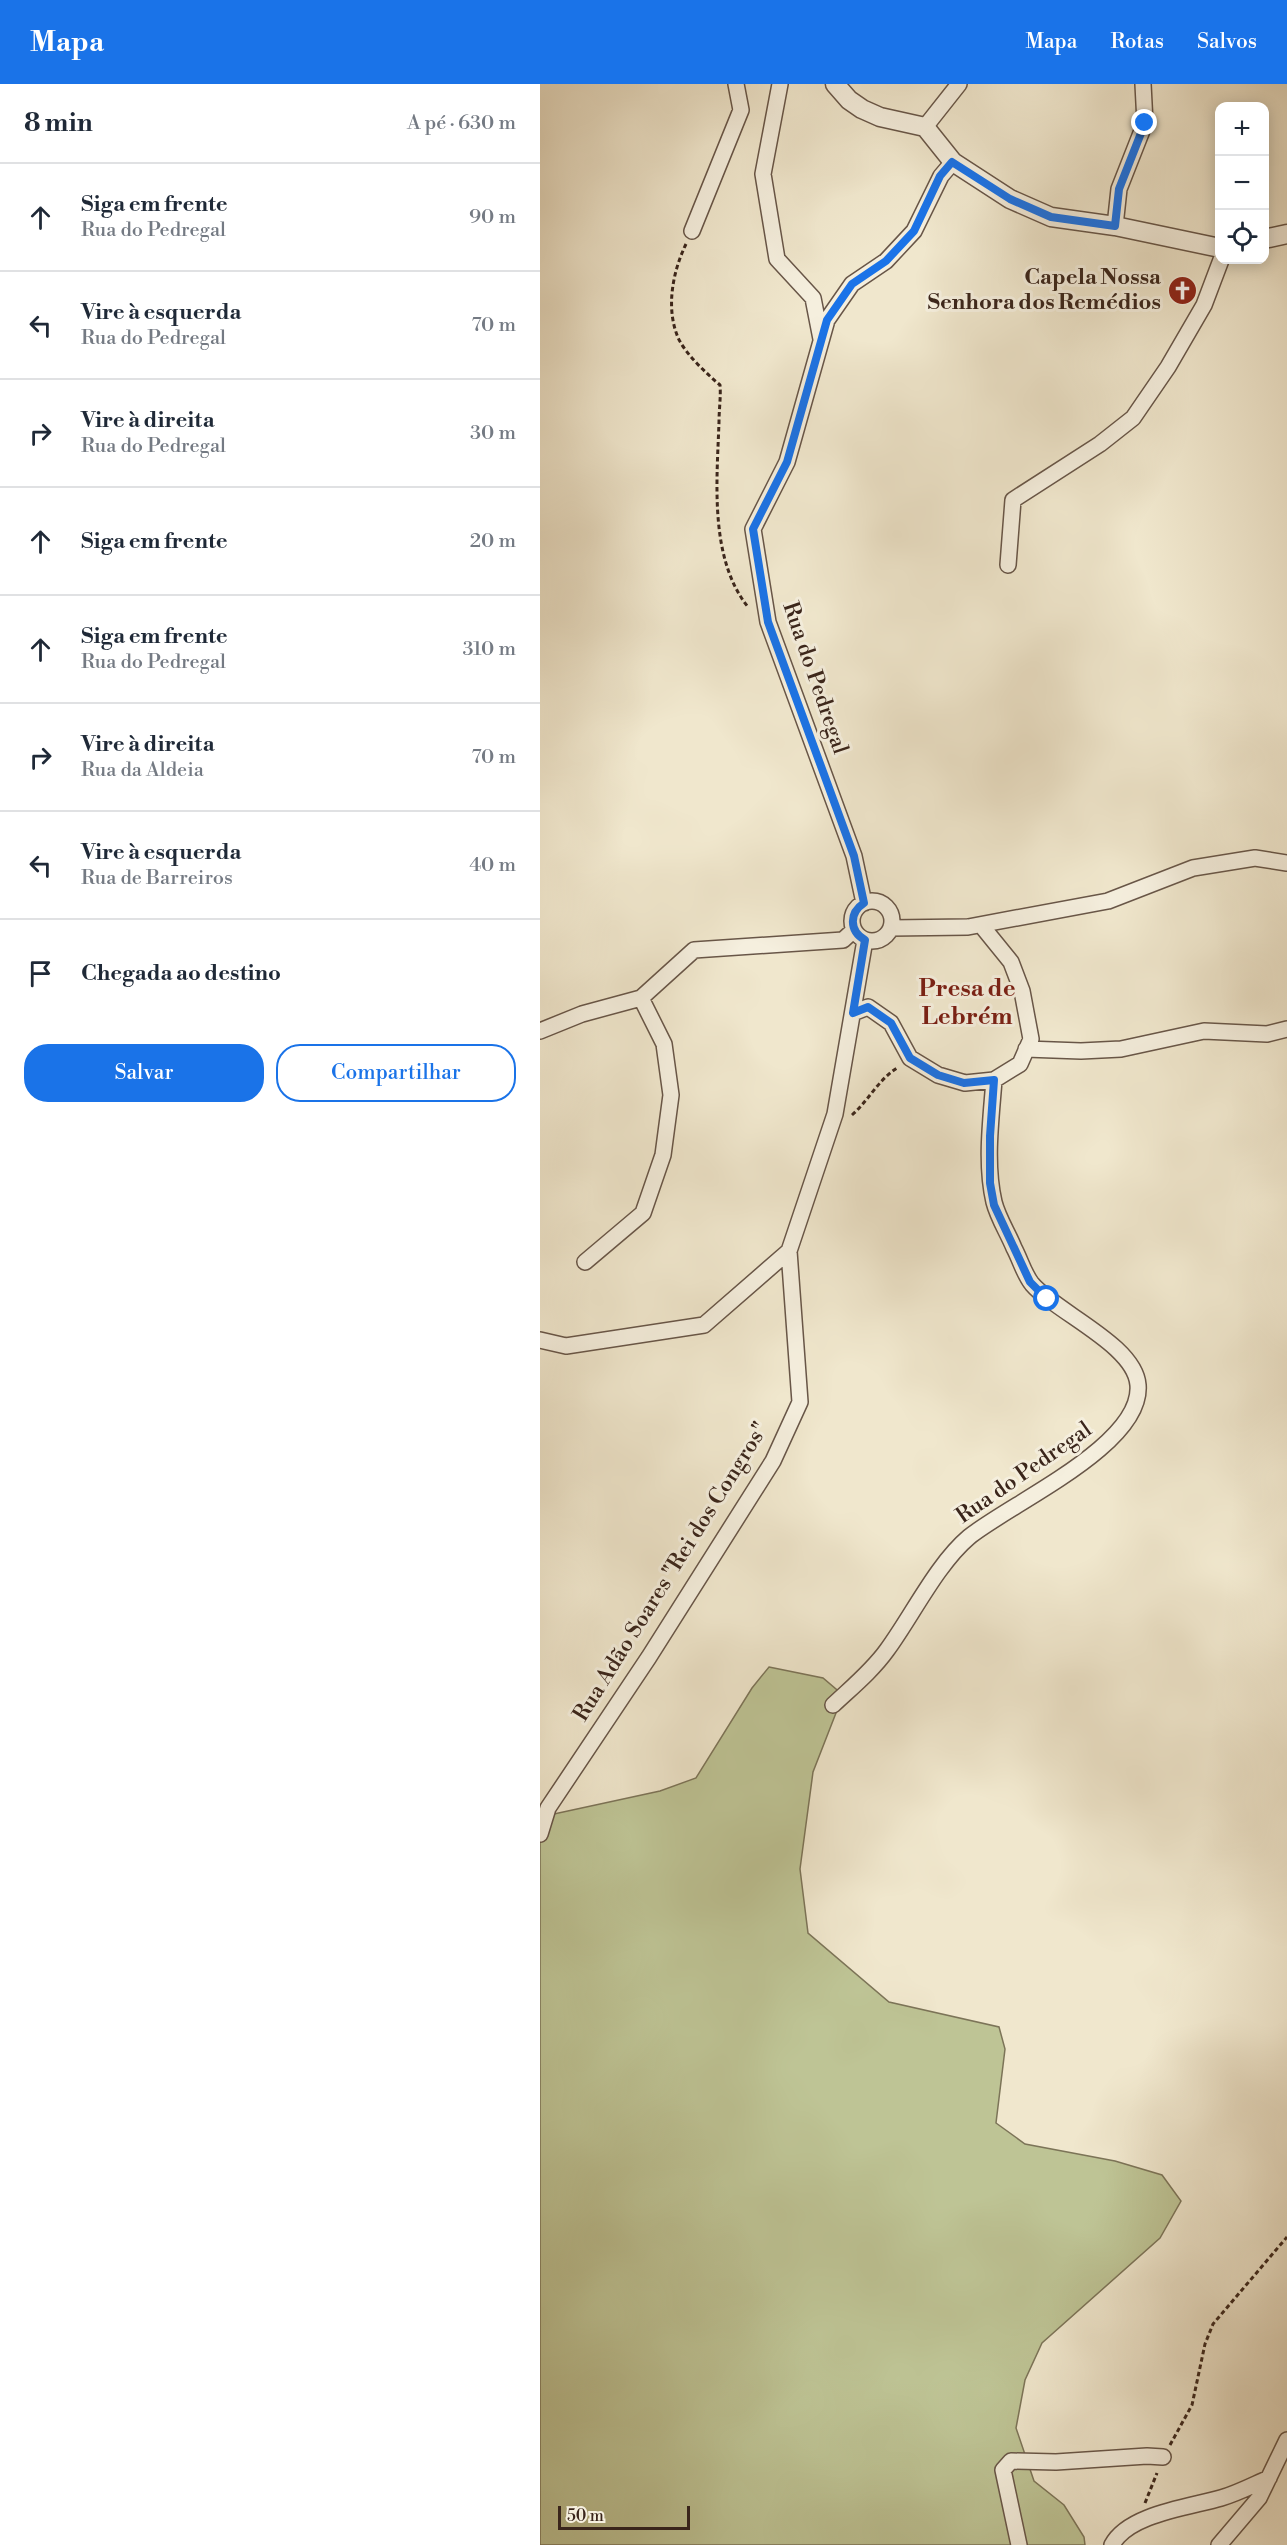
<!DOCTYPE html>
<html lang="pt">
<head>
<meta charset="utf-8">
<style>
  :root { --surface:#fff; --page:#f2f2f3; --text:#1f2937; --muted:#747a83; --line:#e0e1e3; --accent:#1a73e8 }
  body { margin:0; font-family:"Libre Bodoni",serif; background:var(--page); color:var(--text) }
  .controls { position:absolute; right:18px; top:18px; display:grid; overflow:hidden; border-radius:12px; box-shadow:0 3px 15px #0003 }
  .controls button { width:54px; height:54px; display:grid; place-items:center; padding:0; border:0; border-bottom:2px solid var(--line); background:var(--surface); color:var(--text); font:30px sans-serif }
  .scale { position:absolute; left:18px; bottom:15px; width:132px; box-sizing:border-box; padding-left:6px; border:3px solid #3a251b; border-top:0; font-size:16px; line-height:21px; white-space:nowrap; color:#3a251b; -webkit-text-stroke:4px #f5efde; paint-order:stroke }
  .stop { position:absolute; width:18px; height:18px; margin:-14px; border:4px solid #1a73e8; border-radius:50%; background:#fff }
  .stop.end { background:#1a73e8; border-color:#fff; box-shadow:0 2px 6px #0008 }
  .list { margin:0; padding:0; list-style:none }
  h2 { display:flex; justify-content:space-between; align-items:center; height:78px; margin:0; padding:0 24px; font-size:26px }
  h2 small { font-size:20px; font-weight:400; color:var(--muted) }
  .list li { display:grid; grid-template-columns:39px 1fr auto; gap:18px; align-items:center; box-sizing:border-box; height:108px; padding:0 24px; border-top:2px solid var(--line) }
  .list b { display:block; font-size:22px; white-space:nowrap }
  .list p { margin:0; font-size:20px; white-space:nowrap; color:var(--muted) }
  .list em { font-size:20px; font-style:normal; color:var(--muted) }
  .actions { display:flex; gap:12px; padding:18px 24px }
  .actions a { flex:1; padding:14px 0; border:2px solid var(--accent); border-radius:24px; text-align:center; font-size:21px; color:var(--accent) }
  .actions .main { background:var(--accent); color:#fff }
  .icon { flex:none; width:33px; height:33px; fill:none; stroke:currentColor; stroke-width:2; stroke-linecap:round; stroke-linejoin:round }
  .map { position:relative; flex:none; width:747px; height:2461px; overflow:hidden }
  header { display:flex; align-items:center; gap:36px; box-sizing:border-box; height:84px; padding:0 30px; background:var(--accent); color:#fff }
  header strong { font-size:28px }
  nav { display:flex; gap:33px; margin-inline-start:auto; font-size:21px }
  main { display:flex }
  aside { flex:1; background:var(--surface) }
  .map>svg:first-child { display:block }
  .green { fill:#bec495; stroke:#7c7458; stroke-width:1.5 }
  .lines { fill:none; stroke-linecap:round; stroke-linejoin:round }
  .minor-casing { stroke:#685648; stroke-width:18 }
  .tertiary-casing { stroke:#685648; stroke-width:21 }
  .path { stroke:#3a251b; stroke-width:3; stroke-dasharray:4.5 3; stroke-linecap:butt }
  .minor { stroke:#f5efde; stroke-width:15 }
  .tertiary { stroke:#f5efde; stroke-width:18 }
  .route { stroke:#1a73e8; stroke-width:8 }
  .labels { text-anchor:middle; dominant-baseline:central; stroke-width:6; stroke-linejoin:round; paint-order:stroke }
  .poi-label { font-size:22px; font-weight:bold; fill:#3a251b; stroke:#f5efde; text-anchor:end }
  .street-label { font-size:22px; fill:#3a251b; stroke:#f5efde }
  .neighbourhood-label { font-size:24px; font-weight:bold; fill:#7a1f14; stroke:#f5efde }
</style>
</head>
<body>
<header>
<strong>Mapa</strong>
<nav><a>Mapa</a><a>Rotas</a><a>Salvos</a></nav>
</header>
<main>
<aside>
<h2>8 min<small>A pé · 630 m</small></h2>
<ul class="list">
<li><svg class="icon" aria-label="ahead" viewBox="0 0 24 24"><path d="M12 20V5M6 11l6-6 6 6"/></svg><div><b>Siga em frente</b><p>Rua do Pedregal</p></div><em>90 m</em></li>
<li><svg class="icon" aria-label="left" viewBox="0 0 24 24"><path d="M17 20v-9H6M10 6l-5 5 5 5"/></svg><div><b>Vire à esquerda</b><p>Rua do Pedregal</p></div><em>70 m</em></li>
<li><svg class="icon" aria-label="right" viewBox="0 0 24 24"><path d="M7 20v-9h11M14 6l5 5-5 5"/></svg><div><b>Vire à direita</b><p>Rua do Pedregal</p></div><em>30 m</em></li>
<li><svg class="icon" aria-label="ahead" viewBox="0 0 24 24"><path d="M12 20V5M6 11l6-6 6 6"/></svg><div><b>Siga em frente</b></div><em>20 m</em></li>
<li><svg class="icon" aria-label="ahead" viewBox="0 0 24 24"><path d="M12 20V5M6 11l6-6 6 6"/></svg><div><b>Siga em frente</b><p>Rua do Pedregal</p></div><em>310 m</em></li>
<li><svg class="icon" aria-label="right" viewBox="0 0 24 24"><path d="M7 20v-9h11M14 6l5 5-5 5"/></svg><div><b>Vire à direita</b><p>Rua da Aldeia</p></div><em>70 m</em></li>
<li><svg class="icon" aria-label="left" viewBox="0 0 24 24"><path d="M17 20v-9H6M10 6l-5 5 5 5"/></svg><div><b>Vire à esquerda</b><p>Rua de Barreiros</p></div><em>40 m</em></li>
<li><svg class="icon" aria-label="arrive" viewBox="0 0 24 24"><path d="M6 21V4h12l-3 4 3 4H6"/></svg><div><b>Chegada ao destino</b></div></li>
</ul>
<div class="actions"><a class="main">Salvar</a><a>Compartilhar</a></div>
</aside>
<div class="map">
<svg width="747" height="2461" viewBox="0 0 747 2461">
  <rect width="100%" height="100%" fill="#f0e7cd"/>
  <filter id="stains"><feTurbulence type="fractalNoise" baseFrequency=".00333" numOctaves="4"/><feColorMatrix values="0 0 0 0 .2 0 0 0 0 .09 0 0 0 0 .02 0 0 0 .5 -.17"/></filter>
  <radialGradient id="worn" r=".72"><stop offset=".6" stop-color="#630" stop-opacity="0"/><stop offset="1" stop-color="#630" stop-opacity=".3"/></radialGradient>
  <path class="green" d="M 229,1583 L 283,1594 L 303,1611 L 273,1688 L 260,1785 L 268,1849 L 349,1918 L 459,1943 L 465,1965 L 456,2039 L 485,2060 L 575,2077 L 622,2091 L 641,2117 L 620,2154 L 502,2259 L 485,2296 L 476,2344 L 494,2397 L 524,2421 L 544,2453 L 545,2461 L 0,2461 L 0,1733 L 120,1707 L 156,1694 L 212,1604 Z"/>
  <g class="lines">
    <defs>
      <path id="minor" d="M 240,0 L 223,90 L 237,175 L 273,214 L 281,255
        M 385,43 L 419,0
        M 575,142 L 579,105 L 605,39 L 603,0
        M 152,147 L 201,26 L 196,0
        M 468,481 L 473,416 L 560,360 L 593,334 L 628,283 L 664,221 L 681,176
        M312 837a20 20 0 1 1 40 0a20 20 0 1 1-40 0Z
        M 324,819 L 314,772 L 228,538 L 213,445 L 247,378 L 287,236 L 312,200 L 346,177 L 374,147 L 401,92 L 413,78
        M 351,844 L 428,843 L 568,817 L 653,784 L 715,774 L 747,779
        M 313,929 L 328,923 L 351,939 L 370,974 L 398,991 L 425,999 L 454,996 L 480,980 L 491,955 L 482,907 L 471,878 L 441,841
        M 0,947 L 42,930 L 101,914 L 154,866 L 303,856 L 314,846
        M 486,965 L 541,967 L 581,965 L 664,947 L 727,950 L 747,945
        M 45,1178 L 103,1129 L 123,1071 L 131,1011 L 124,960 L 101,914
        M 0,1256 L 26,1262 L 164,1241 L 249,1167 L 295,1030 L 325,856
        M 293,1621 C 311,1604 332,1587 347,1566 C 372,1532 397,1480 429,1453 C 471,1419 603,1361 598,1301 C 595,1261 517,1229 492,1200 C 484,1190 480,1175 474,1164 C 468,1149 458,1134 454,1118 C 445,1079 451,1036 454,996
        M 0,1750 L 8,1724 L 109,1573 L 233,1377 L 260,1318 L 249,1167
        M 479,2461 L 463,2386 L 471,2377 L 516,2378 L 607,2372 L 623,2373
        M 572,2461 C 588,2430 650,2423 681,2414 C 698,2409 713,2401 729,2394
        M 679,2461 L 719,2414 L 747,2356"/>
      <path id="tertiary" d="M 295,0 L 309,16 L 322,25 L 340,33 L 385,43 L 413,78 L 470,115 L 511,133 L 575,142 L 680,164
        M 724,155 L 747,150"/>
    </defs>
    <use href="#minor" class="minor-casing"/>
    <use href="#tertiary" class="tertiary-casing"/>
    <path class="path" d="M 146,160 C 133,187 126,222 137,251 C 143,268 167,290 180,301 C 181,313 179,325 179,338 C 177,397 169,474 208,523
      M 312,1031 C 329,1016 338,996 357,984
      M 630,2361 L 652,2321 L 665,2260 L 673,2240 L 747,2153
      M 605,2419 L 617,2389"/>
    <use href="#minor" class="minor"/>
    <use href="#tertiary" class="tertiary"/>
  </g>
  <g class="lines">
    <path class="route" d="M 507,1215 L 490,1198 L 454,1121 L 450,1099 L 450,1052 L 454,996 L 424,999 L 398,991 L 370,974 L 351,939 L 328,923 L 313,929 L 325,856 C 309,847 309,829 324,819 L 314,772 L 228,538 L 213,445 L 247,378 L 287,236 L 312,200 L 346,177 L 374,147 L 400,92 L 412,78 L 470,115 L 511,133 L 575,142 L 579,105 L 605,39"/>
  </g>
  <defs>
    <symbol id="church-disc" viewBox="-11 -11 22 22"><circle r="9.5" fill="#8f2418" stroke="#f5efde"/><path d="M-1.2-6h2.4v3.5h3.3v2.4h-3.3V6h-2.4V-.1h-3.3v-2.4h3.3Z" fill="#fff"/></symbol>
  </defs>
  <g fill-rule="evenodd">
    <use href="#church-disc" x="626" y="190" width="33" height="33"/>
  </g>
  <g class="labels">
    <g class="poi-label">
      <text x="621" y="193">Capela Nossa<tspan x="621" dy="25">Senhora dos Remédios</tspan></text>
    </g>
    <g class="street-label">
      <text transform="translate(275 594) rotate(71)">Rua do Pedregal</text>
      <text transform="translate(484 1389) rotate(-35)">Rua do Pedregal</text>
      <text transform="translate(131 1488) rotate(-58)">Rua Adão Soares "Rei dos Congros"</text>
    </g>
    <g class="neighbourhood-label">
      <text x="427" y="905">Presa de<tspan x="427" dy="28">Lebrém</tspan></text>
    </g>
  </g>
  <rect width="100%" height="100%" filter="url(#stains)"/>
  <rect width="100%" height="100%" fill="url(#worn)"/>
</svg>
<div class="controls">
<button>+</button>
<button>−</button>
<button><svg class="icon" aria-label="locate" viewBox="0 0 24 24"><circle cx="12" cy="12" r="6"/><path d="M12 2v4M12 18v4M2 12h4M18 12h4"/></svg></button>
</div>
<div class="scale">50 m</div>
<div class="stop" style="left:507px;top:1215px"></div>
<div class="stop end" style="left:605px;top:39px"></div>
</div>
</main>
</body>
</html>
